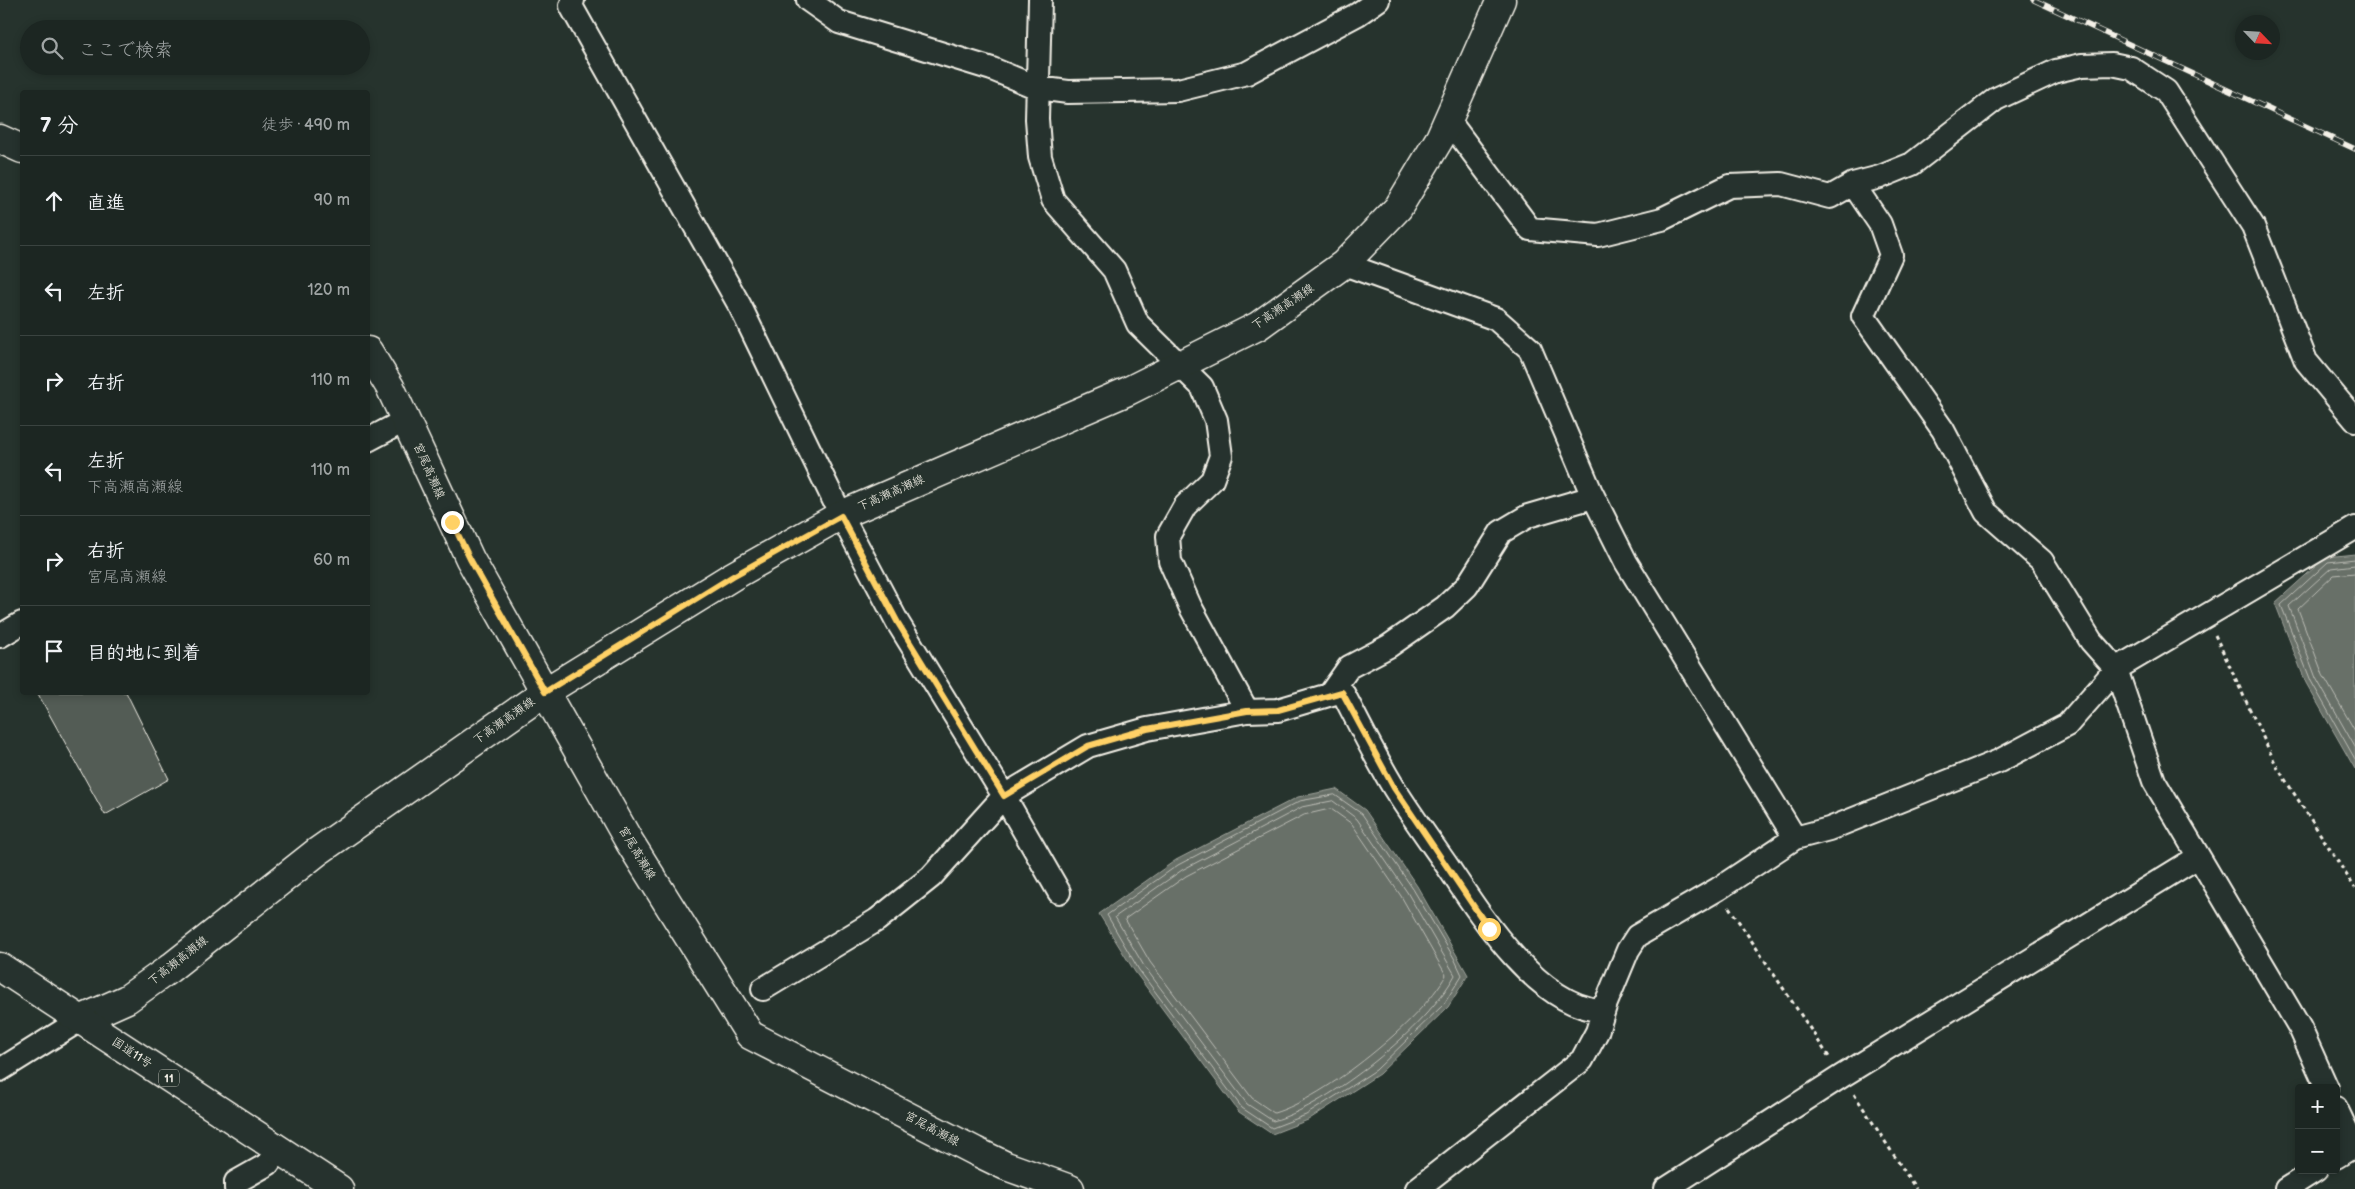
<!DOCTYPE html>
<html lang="ja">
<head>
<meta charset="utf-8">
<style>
  :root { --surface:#1c2622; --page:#29322f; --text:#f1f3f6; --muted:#a0a5a5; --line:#3a4340 }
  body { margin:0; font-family:"Balsamiq Sans","Klee One",sans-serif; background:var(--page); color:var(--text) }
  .controls { position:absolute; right:15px; bottom:15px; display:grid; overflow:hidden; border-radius:5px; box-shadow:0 2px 8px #0003 }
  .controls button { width:45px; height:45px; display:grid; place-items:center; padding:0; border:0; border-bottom:1px solid var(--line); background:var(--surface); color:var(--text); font:25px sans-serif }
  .compass { position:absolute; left:2235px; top:15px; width:45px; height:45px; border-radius:50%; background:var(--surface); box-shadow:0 2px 8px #0003; rotate:115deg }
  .stop { position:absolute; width:15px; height:15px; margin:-11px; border:4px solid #ffd166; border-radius:50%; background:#fff }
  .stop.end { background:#ffd166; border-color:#fff; box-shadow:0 1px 5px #0008 }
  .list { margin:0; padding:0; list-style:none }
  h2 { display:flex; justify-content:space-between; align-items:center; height:65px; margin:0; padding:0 20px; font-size:21px }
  h2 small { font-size:16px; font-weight:400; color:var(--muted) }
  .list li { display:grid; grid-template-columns:32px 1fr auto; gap:15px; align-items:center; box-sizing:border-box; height:90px; padding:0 20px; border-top:1px solid var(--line) }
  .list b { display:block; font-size:19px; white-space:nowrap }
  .list p { margin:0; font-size:16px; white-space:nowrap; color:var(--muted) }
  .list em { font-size:16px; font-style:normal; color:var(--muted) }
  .icon { flex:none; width:28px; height:28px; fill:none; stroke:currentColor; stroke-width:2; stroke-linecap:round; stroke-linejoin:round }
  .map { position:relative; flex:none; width:2355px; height:1189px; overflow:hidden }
  .search { position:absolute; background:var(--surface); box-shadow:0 2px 8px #0003; left:20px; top:20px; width:350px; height:55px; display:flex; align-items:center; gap:12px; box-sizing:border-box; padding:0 18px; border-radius:28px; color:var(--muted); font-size:19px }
  .panel { position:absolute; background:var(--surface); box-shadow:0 2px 8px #0003; left:20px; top:90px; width:350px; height:605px; border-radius:5px }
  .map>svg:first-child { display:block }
  .water { fill:#676f68; stroke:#9fa39b }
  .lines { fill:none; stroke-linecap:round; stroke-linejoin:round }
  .shore { stroke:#bcbdb5; stroke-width:1 }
  .building { fill:#525c55; stroke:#f4f1e8 }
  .minor-casing { stroke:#f4f1e8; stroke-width:26 }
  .major-casing { stroke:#f4f1e8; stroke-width:31 }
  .highway-casing { stroke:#f4f1e8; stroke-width:31 }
  .path { stroke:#f4f1e8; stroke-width:3; stroke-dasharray:4 4; stroke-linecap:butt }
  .minor { stroke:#26332d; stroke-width:22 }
  .major { stroke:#26332d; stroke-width:28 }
  .highway { stroke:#26332d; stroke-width:28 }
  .rail-casing { stroke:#f4f1e8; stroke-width:5.5 }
  .rail { stroke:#26332d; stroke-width:4; stroke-dasharray:11; stroke-linecap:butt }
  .route { stroke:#ffd166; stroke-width:6 }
  .labels { text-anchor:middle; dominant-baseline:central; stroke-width:4.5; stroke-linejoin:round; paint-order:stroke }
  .shield { fill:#26332d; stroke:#b6b8b0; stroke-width:1 }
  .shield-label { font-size:11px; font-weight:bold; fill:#f4f1e8 }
  .street-label { font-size:12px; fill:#f4f1e8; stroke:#26332d }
</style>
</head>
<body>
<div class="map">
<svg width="2355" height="1189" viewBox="0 0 2355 1189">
  <rect width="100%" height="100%" fill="#26332d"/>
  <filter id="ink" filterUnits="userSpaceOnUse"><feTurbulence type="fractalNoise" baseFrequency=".02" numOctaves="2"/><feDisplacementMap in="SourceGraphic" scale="10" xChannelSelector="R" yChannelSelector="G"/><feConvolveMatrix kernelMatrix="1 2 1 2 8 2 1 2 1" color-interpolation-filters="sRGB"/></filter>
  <g filter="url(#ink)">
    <path class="water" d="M 2355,554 L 2355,769 L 2306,683 L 2275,603 L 2326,557 Z
      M 1336,789 L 1365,810 L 1417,886 L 1468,975 L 1448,1007 L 1379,1074 L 1308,1120 L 1272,1134 L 1239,1112 L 1135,972 L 1099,914 L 1176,860 L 1298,797 Z"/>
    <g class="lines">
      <path class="shore" d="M 2355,559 L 2328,562 L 2281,605 L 2311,681 L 2355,759
        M 2355,565 L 2331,568 L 2289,606 L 2316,678 L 2355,747
        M 2355,573 L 2334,575 L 2298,609 L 2323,675 L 2355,731
        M 1335,795 L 1362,814 L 1413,889 L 1454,958 L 1462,975 L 1444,1004 L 1376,1070 L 1306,1115 L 1272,1128 L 1242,1108 L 1139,970 L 1107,915 L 1178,865 L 1300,801 Z
        M 1333,801 L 1357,819 L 1407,892 L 1455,975 C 1427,1027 1330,1105 1273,1121 L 1247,1104 L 1144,966 L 1115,917 L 1182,870 L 1302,807 Z
        M 1331,809 L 1352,824 L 1401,896 L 1446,975 C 1421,1021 1325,1098 1274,1113 L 1252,1098 L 1150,962 L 1125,919 L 1186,876 L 1304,815 Z"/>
    </g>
    <path class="building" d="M 37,692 L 126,692 L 169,779 L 105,815 Z"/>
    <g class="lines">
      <defs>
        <path id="minor" d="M 573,0 L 571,6 L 740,306 L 841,515 L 898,623 L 1004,796 L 1059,892
          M 808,0 L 839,22 L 992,69 L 1038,88 L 1068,92 L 1178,90 L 1247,73 L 1358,14 L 1378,0
          M 1040,0 L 1037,119 L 1040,157 L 1053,200 L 1114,270 L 1138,324 L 1202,387 L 1216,420 L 1221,456 L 1212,480 L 1185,506 L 1168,536 L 1170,561 L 1190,606 L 1247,711
          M 1449,121 L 1530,229 L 1598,235 L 1662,219 L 1729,186 L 1781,184 L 1830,197 L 1853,184 L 1880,177 L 1912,164 L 1996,99 L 2056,71 L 2082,65 L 2112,64 L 2131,68 L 2166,91 L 2253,226 L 2306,361 L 2355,420
          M 1853,184 L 1880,224 L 1891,255 L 1863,316 L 1943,430 L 1986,512 L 2042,561 L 2091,641 L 2116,669 L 2154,781 L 2300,1028 L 2327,1088
          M 1344,264 L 1496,319 L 1530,349 L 1591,492 L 1626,562 L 1795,838
          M 368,440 L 406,420
          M 0,636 L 22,623
          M 1330,694 L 1349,667 L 1389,646 L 1445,607 L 1467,586 L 1501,532 L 1528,516 L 1593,497
          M 763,989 L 877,920 L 931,877 L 1004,796 L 1088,746 L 1147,729 L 1247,711 L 1278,710 L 1342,691 C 1359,724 1375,757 1394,788 C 1411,815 1430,841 1448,867 C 1480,915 1536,1003 1598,1010 L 1606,1003
          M 0,1070 L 80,1020
          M 2336,1108 L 2355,1148
          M 2336,1157 L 2354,1146
          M 236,1189 L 236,1182 L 268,1164 L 278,1150
          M 1417,1189 L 1582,1060 L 1597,1032 L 1606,1003 L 1628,950 L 1637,936 L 1718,889 L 1795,838 L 1829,829 L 1999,761 L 2067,725 L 2116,669 L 2355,528
          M 1666,1189 L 1842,1076 L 2198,857
          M 2286,1189 L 2316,1170"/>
        <path id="major" d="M 0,139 L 22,149
          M 368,351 L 390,387 L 470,559 L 629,841 L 750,1035 L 975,1151 L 1006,1166 L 1070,1189
          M 80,1020 L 127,999 L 169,969 L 317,852 L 545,692 L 733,576 L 841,515 L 1128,391 L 1258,326 L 1344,264 L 1398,208 L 1440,138 L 1501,0"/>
        <path id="highway" d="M 0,967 L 339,1189"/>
      </defs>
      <use href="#minor" class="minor-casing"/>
      <use href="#major" class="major-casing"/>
      <use href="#highway" class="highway-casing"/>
      <path class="path" d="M 2215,635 L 2277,767 L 2355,888
        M 1729,907 L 1831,1060
        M 1854,1094 L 1916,1189"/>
      <use href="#minor" class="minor"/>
      <use href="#major" class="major"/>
      <use href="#highway" class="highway"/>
      <defs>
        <path id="rail" d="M 2034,0 L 2355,149"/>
      </defs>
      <use href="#rail" class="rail-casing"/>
      <use href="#rail" class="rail"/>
    </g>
  </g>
  <g class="lines" filter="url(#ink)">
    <path class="route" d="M 452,522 L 470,559 L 545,692 L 733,576 L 841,516 L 898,623 L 1004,796 L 1088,746 L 1147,729 L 1247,711 L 1278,710 L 1342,692 L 1394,788 L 1489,929"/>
  </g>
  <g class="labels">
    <rect class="shield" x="159" y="1069.5" width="20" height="17" rx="4"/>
    <g class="shield-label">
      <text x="169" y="1078">11</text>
    </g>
    <g class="street-label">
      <text transform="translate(1283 307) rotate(-34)">下高瀬高瀬線</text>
      <text transform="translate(429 471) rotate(66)">宮尾高瀬線</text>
      <text transform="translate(891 493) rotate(-24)">下高瀬高瀬線</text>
      <text transform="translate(504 721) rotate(-35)">下高瀬高瀬線</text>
      <text transform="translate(637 853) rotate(59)">宮尾高瀬線</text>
      <text transform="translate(178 961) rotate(-38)">下高瀬高瀬線</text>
      <text transform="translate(132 1053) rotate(33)">国道11号</text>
      <text transform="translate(932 1129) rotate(28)">宮尾高瀬線</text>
    </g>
  </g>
</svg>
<div class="controls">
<button>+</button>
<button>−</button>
</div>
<svg class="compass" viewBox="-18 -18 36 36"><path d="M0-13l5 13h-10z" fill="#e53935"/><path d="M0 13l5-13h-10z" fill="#a0a5a5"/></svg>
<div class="stop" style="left:1489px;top:929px"></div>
<div class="stop end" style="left:452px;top:522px"></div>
<div class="search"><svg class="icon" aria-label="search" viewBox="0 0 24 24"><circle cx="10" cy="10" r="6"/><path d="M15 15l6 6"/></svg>ここで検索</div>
<section class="panel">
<h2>7 分<small>徒歩 · 490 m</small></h2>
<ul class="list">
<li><svg class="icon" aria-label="ahead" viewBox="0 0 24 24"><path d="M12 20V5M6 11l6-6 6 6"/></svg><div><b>直進</b></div><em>90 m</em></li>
<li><svg class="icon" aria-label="left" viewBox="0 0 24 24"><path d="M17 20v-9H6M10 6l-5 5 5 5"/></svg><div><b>左折</b></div><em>120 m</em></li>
<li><svg class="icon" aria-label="right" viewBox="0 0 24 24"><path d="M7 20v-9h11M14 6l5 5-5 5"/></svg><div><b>右折</b></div><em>110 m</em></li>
<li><svg class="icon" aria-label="left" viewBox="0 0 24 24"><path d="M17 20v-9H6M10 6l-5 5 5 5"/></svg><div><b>左折</b><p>下高瀬高瀬線</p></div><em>110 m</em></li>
<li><svg class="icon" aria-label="right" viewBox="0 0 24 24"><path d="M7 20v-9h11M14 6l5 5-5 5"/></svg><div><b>右折</b><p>宮尾高瀬線</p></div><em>60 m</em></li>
<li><svg class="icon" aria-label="arrive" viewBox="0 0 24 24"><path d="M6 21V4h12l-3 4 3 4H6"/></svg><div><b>目的地に到着</b></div></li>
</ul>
</section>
</div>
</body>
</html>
